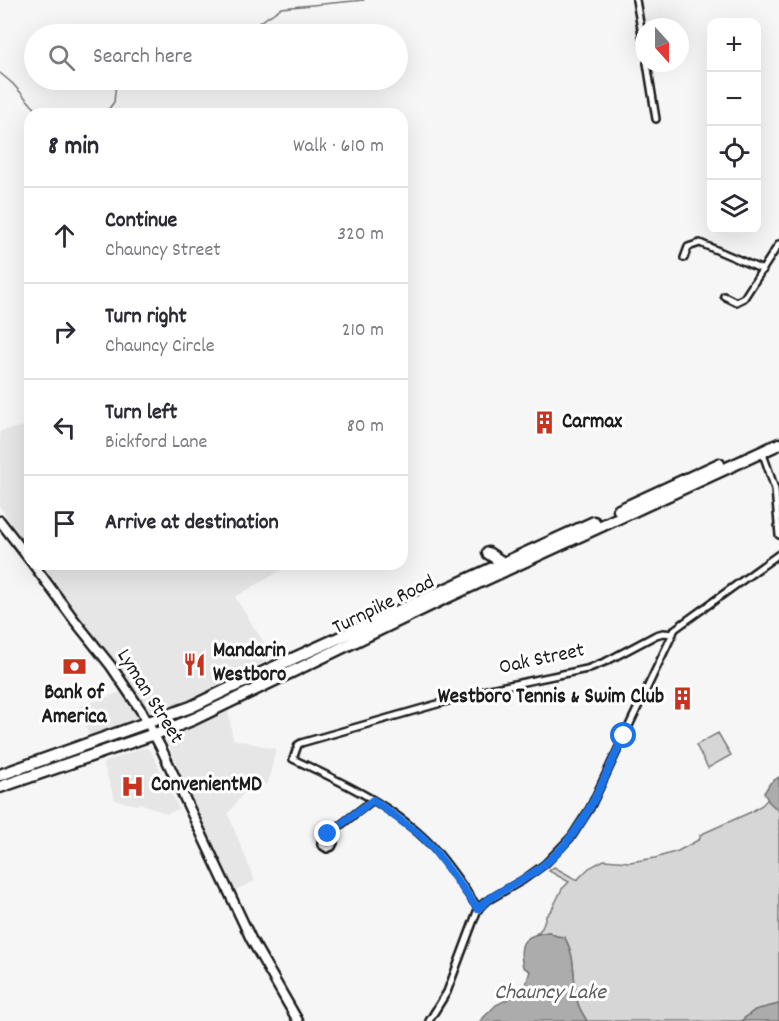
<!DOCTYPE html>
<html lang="en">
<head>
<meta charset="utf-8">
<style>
  :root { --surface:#fff; --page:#f2f2f3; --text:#2b2b33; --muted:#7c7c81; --line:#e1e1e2 }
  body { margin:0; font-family:Dekko,sans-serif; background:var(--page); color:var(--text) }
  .controls { position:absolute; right:18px; top:18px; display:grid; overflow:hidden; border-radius:12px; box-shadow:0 6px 24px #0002 }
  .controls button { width:54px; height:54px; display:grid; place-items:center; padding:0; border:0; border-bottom:2px solid var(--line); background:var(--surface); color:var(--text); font:30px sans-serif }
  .compass { position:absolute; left:635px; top:18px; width:54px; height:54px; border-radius:50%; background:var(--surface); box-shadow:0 6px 24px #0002; rotate:159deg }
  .stop { position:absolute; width:18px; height:18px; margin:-14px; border:4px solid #1a73e8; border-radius:50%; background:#fff }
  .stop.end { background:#1a73e8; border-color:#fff; box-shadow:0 2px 6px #0008 }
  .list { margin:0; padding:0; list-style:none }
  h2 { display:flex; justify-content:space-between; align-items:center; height:78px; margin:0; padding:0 24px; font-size:26px }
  h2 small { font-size:20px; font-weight:400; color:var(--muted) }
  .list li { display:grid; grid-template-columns:39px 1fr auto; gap:18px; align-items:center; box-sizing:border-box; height:96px; padding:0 24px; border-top:2px solid var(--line) }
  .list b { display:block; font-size:22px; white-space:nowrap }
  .list p { margin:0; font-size:20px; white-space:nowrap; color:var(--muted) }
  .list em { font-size:20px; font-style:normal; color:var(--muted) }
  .icon { flex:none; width:33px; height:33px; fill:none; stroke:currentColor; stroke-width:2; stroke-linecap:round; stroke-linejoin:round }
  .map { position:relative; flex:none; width:779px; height:1021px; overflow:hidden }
  .search { position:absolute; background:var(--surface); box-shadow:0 6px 24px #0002; left:24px; top:24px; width:384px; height:66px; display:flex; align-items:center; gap:15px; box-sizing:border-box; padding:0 21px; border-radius:33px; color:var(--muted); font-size:22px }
  .panel { position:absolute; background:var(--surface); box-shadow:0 6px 24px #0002; left:24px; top:108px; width:384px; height:462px; border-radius:18px }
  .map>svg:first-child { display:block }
  .built { fill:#e6e6e6 }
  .green { fill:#d6d6d6; stroke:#797979; stroke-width:1.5 }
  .water { fill:#acacac; stroke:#727272; stroke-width:1.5 }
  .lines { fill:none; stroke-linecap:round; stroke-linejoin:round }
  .stream { stroke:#727272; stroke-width:1.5 }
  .street-casing { stroke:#1c1c1c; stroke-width:10 }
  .secondary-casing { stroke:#1c1c1c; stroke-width:13 }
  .highway-casing { stroke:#1c1c1c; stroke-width:15 }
  .street { stroke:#fff; stroke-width:5 }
  .secondary { stroke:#fff; stroke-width:8 }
  .highway { stroke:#fff; stroke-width:10 }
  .route { stroke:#1a73e8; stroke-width:8 }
  .labels { text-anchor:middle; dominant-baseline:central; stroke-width:6; stroke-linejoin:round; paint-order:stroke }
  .poi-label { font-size:21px; font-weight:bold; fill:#1c1c1c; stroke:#fff; text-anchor:start }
  .street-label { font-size:21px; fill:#1c1c1c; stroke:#fff }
  .water-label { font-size:22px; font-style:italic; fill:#5d5d5d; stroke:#fff }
</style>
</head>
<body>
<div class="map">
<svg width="779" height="1021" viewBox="0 0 779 1021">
  <rect width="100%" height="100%" fill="#f6f6f6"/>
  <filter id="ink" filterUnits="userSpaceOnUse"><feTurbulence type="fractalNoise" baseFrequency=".0167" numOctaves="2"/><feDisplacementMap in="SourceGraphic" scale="12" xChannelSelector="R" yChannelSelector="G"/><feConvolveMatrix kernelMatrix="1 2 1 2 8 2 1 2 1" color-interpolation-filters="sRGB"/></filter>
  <g filter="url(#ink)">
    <path class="built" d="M 30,425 L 30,549 L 0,507 L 0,431 Z
      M 41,564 L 292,564 L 235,597 L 273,657 L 213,689 L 154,715 L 90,737 L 78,707 L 130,689 Z
      M 228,710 L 233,739 L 276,749 L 268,783 L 243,794 L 228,814 L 255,881 L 233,891 L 166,739 Z
      M 142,748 L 148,749 L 152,753 L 179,809 L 167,814 L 140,803 L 137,805 L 115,800 L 103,763 Z"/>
    <path class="green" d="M 718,733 L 731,755 L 708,768 L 696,745 Z
      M 779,788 L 779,1004 L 755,1010 L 741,1021 L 587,1021 C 584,1016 580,1010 578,1004 C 572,982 577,956 564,937 L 556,936 L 549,932 L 536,934 L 542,928 L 546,916 L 552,909 L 562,889 L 569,882 L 549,871 L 554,867 L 577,880 L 589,868 L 604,860 L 630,862 L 655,858 L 678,851 L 700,839 L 700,835 L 704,833 L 751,812 L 762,805 Z"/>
    <path class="water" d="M 779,777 L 779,811 L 769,802 L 764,793 L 770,783 Z
      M 549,932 L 556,936 L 564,937 C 577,956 572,982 578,1004 C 580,1010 584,1016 587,1021 L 480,1021 L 496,1005 L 524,991 L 530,971 L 523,967 C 517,941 525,935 549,932 Z
      M 779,1004 L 779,1021 L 741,1021 L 755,1010 Z"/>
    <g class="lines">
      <path class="stream" d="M 243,34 L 281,8 L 364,0
        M 0,73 L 12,83 L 40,114
        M 105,114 L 114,102 L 116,83 L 121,80"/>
      <defs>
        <path id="street" d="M 636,0 L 644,46
          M 647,63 L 656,119
          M 684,258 L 688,247 L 700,243 L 763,270
          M 724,296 L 736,302 L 744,298 L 779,244
          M 762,451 L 775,489 L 779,535
          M 329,834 L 334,843 L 332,847 L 327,849 L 321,845 C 320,839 324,837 329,834 L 373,800
          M 479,909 C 464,888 449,865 432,846 C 394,806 342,782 293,759 L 298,745 L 301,743 L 490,689 L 587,669 L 607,661 L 656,635 L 663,633 L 673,634
          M 429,1021 L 447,992 L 478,909 L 485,902 L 523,880 L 545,864 L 572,836 L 590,808 L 675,629 L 779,554"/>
        <path id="secondary" d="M 0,521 L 30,560
          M 33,564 L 75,621 L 111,666 L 142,712 L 161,748 L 251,939 L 298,1021"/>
        <path id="highway" d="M 619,510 L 719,464
          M 488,553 L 503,563
          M 0,775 L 191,707 L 268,670 L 594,522
          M 0,787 L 169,729 L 194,719 L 441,600 L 779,444"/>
      </defs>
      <use href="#street" class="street-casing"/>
      <use href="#secondary" class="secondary-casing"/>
      <use href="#highway" class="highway-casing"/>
      <use href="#street" class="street"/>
      <use href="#secondary" class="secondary"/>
      <use href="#highway" class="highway"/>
    </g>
  </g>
  <g class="lines" filter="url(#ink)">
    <path class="route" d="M 328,834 L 373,800 L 419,834 L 432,847 L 478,909 C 495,891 521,883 540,868 C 584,835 601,784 624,736"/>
  </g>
  <defs>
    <symbol id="building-bare" viewBox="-9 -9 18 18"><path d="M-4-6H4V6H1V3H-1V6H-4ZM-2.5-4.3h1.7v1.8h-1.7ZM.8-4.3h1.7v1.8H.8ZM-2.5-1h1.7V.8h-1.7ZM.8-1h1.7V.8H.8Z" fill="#c8321e" stroke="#fff" stroke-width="2.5" paint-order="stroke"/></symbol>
    <symbol id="restaurant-bare" viewBox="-9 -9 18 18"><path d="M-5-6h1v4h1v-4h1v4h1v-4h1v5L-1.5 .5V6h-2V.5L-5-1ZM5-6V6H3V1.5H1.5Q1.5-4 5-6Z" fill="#c8321e" stroke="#fff" stroke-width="2.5" paint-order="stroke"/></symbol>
    <symbol id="bank-bare" viewBox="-9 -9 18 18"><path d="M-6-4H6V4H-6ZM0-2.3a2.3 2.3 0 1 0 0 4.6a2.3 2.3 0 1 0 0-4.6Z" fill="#c8321e" stroke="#fff" stroke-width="2.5" paint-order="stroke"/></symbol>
    <symbol id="hospital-bare" viewBox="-9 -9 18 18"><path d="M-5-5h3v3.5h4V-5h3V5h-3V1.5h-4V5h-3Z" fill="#c8321e" stroke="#fff" stroke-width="2.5" paint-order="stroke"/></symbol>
  </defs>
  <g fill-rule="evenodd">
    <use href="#building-bare" x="528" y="406" width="33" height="33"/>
    <use href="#restaurant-bare" x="178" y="648" width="33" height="33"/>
    <use href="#bank-bare" x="58" y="650" width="33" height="33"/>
    <use href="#building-bare" x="666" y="682" width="33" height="33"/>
    <use href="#hospital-bare" x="116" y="770" width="33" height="33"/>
  </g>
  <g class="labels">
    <g class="poi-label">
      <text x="562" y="423">Carmax</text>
      <text x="213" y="652">Mandarin<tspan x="213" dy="24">Westboro</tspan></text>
      <text x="74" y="694" text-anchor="middle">Bank of<tspan x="74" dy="24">America</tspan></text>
      <text x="664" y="698" text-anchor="end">Westboro Tennis &amp; Swim Club</text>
      <text x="151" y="786">ConvenientMD</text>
    </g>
    <g class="street-label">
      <text transform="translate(384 606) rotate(-26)">Turnpike Road</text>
      <text transform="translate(542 660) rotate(-12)">Oak Street</text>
      <text transform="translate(149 697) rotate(58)">Lyman Street</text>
    </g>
    <g class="water-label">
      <text x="550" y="993">Chauncy Lake</text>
    </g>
  </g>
</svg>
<div class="controls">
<button>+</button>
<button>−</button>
<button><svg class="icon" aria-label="locate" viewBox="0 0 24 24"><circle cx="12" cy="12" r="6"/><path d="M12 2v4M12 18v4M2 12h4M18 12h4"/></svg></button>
<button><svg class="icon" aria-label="layers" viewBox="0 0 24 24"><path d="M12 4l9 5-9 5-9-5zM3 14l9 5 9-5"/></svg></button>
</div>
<svg class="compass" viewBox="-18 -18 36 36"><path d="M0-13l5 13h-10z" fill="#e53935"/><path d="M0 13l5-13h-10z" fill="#7c7c81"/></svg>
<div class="stop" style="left:624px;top:736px"></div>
<div class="stop end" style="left:328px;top:834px"></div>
<div class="search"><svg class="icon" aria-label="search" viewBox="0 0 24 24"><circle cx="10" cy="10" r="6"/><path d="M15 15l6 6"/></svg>Search here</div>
<section class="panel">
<h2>8 min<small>Walk · 610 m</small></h2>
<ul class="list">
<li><svg class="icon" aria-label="ahead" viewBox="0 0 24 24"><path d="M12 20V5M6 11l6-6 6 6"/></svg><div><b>Continue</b><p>Chauncy Street</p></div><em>320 m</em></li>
<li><svg class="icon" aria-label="right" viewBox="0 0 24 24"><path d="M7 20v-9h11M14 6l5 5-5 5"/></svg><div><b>Turn right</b><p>Chauncy Circle</p></div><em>210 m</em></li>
<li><svg class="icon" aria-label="left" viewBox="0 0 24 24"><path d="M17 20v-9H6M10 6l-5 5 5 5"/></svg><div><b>Turn left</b><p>Bickford Lane</p></div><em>80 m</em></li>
<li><svg class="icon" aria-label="arrive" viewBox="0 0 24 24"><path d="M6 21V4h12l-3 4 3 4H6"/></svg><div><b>Arrive at destination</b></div></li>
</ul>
</section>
</div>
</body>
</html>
